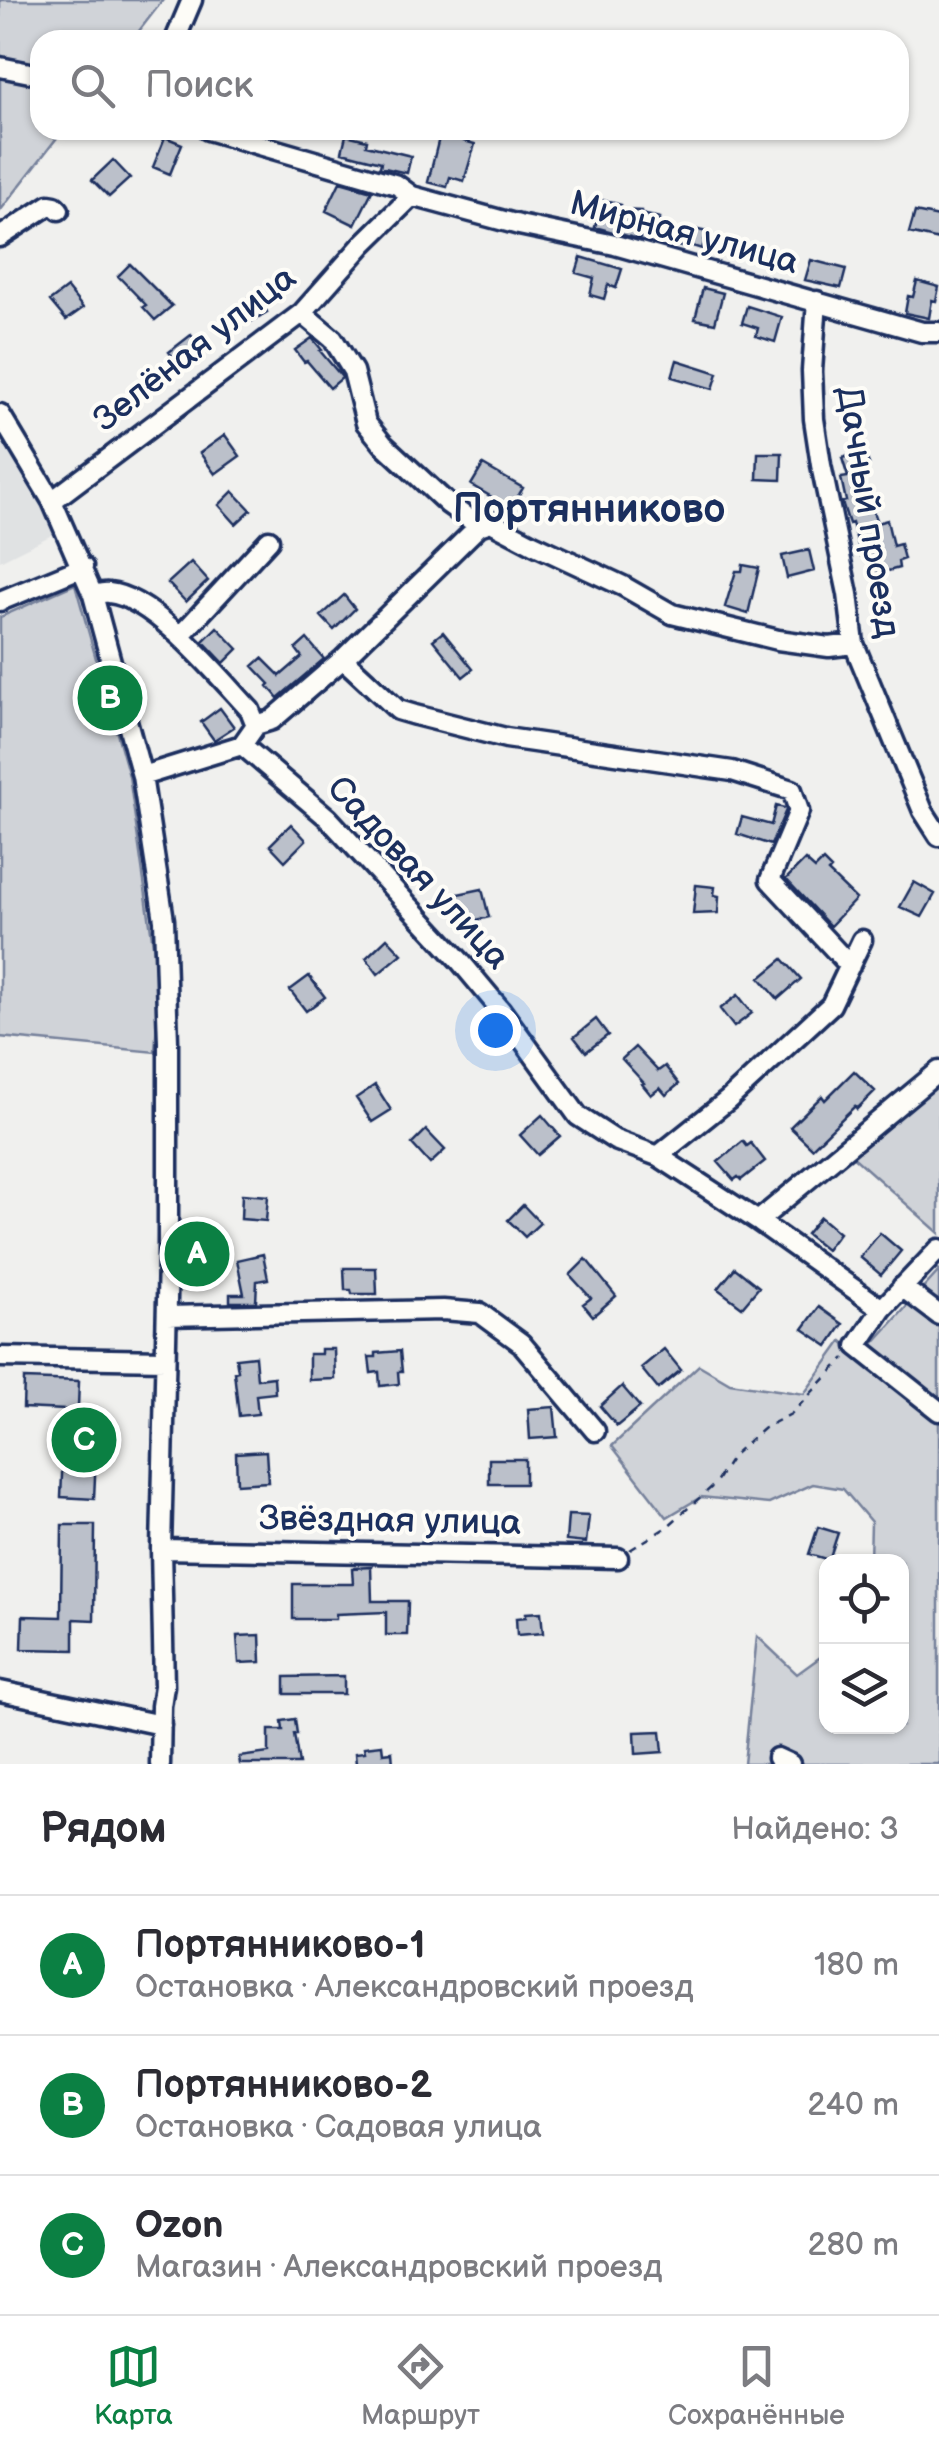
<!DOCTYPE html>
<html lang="ru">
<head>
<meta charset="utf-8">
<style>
  :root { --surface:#fff; --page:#f2f2f3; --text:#2b2b33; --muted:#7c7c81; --line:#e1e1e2; --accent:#0b8043 }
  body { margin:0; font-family:"Balsamiq Sans",sans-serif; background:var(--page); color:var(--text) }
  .controls { position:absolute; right:30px; bottom:30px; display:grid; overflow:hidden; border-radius:20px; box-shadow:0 2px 8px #0004 }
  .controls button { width:90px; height:90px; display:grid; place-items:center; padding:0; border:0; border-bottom:2px solid var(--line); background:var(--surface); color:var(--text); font:50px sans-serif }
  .you { position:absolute; left:495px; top:1030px; width:35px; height:35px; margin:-25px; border:8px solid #fff; border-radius:50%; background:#1a73e8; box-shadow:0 0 0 15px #1a73e833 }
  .badge { display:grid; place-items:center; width:65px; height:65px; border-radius:50%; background:var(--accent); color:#fff; font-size:32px; font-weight:700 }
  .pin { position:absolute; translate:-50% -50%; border:5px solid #fff; box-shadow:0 2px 10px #0006 }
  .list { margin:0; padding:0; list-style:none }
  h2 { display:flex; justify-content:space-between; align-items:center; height:130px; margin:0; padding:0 40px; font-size:42px }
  h2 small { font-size:32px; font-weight:400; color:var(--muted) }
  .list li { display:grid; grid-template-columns:65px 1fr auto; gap:30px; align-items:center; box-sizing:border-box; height:140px; padding:0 40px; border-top:2px solid var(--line) }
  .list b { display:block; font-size:38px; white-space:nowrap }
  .list p { margin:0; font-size:32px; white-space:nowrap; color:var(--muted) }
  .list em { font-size:32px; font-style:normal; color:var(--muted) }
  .icon { flex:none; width:55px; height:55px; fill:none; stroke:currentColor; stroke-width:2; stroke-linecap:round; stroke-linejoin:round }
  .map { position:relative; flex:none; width:939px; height:1764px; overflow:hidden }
  .search { position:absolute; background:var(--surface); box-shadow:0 2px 8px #0004; left:30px; right:30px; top:30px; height:110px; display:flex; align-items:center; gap:25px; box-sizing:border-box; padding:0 35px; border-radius:30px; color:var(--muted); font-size:38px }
  .sheet { height:550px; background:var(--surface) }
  nav { display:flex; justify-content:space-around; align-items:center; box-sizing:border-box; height:140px; border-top:2px solid var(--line); background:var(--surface); font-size:28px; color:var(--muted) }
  nav a { display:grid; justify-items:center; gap:5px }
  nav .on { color:var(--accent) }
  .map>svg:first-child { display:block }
  .built { fill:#e0e2e3 }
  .green { fill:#d0d3d8; stroke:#76819b; stroke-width:2.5 }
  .building { fill:#bbc0ca; stroke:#1b2f5e; stroke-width:2.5 }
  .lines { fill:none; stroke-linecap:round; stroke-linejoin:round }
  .minor-casing { stroke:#1b2f5e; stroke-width:25 }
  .path { stroke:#1b2f5e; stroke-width:2.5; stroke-dasharray:8 8; stroke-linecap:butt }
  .minor { stroke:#fdfcf7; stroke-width:18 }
  .labels { text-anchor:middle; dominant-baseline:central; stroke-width:8; stroke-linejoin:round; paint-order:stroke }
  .street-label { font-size:35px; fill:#1b2f5e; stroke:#fdfcf7 }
  .quarter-label { font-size:40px; font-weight:bold; fill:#1b2f5e; stroke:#fdfcf7 }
</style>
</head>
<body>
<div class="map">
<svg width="939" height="1764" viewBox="0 0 939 1764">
  <rect width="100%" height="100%" fill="#f0f0ee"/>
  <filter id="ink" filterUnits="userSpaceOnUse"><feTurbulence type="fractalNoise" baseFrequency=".01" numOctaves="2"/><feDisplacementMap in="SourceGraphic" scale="20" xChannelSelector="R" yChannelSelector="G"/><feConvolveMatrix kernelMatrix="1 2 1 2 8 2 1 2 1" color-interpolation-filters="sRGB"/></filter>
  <g filter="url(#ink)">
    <path class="built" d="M 0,436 L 58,532 L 0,561 Z"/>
    <path class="green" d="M 0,0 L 163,0 L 132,40 L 40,40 L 40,130 L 63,130 L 0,211 Z
      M 75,584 L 129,776 L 159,987 L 155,1052 L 0,1037 L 0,617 Z
      M 939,1082 L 939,1233 L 850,1154 Z
      M 939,1271 L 939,1764 L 744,1764 L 757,1636 L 797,1674 L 826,1653 L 826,1726 L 902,1726 L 902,1562 L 870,1561 L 871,1522 L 843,1489 L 813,1484 L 769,1504 L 701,1497 L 667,1517 L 612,1446 L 699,1365 L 730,1383 L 804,1394 L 842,1341 L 861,1357 Z"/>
    <path class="building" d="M 441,130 L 466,132 L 464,141 L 475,144 L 464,181 L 450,177 L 447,187 L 428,182 Z
      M 346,135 L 367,140 L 366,145 L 411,156 L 407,173 L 380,167 L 381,162 L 342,152 Z
      M 165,137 L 182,144 L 170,174 L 153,167 Z
      M 113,160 L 130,178 L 109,197 L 92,180 Z
      M 340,182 L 372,191 L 355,225 L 326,211 Z
      M 602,200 L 621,205 L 620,210 L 641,211 L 641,214 L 660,218 L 658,225 L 693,235 L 694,229 L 707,232 L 702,249 L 689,245 L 688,249 L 667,243 L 668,240 L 640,233 L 640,238 L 634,238 L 595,227 Z
      M 915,212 L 939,217 L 939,240 L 909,233 Z
      M 581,257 L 622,269 L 616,288 L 608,285 L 604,299 L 590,295 L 594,278 L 576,273 Z
      M 811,260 L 846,269 L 841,288 L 805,280 Z
      M 130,264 L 172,306 L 155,320 L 143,307 L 146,305 L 118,276 Z
      M 917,281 L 939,287 L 936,301 L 932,300 L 929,318 L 905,313 L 908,296 L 913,297 Z
      M 67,288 L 83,308 L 66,320 L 50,301 Z
      M 703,288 L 723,293 L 715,323 L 695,319 Z
      M 256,294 L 267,312 L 247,324 L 236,306 Z
      M 747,306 L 782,317 L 775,342 L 756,336 L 758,328 L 742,323 Z
      M 191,335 L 202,349 L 181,367 L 169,352 Z
      M 312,338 L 322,350 L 320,351 L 341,376 L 342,378 L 330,388 L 307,361 L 304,362 L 295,350 Z
      M 677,360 L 718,373 L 713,389 L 672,377 Z
      M 225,435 L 240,456 L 215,474 L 200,453 Z
      M 864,451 L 869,464 L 860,467 L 866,495 L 867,494 L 877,523 L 887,520 L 893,546 L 900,544 L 904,559 L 898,561 L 899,568 L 873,575 L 867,554 L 861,556 L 852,523 L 849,524 L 842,502 L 846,501 L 841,478 L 848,477 L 842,458 Z
      M 758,453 L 782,453 L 781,480 L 757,479 Z
      M 483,465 L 523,488 L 511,508 L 471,485 Z
      M 233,491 L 251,510 L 236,524 L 219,505 Z
      M 809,550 L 814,571 L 787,578 L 782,556 Z
      M 191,562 L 208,581 L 186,602 L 168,583 Z
      M 743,565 L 759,568 L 748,614 L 725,607 L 736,571 L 742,571 Z
      M 344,595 L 355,609 L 334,630 L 321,616 Z
      M 217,627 L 238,649 L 224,663 L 203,641 Z
      M 443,632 L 473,669 L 463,677 L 433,640 Z
      M 307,639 L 324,659 L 278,698 L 268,686 L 270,684 L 253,666 L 262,658 L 280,676 L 302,657 L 296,649 Z
      M 220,708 L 234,727 L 214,740 L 201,722 Z
      M 776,806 L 785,808 L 786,810 L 771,845 L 737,834 L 742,817 L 771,825 Z
      M 291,824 L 306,840 L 285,861 L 270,845 Z
      M 805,860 L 815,869 L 823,861 L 831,869 L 828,872 L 856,899 L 830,926 L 786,879 Z
      M 914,882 L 935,894 L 922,917 L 900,907 Z
      M 696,885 L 715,887 L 714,895 L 719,896 L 718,913 L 693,914 Z
      M 482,889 L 489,917 L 465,923 L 458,894 Z
      M 387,938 L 402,954 L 378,974 L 366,958 Z
      M 783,959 L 801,979 L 778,999 L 760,978 Z
      M 309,976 L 325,997 L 306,1011 L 290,990 Z
      M 738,995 L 752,1013 L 734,1027 L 720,1009 Z
      M 596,1019 L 608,1035 L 586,1052 L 574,1037 Z
      M 635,1047 L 658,1071 L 665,1066 L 679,1084 L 666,1095 L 660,1088 L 651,1095 L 642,1084 L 644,1083 L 622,1059 Z
      M 854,1071 L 875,1091 L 857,1109 L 855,1106 L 812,1148 L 790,1127 L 822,1096 L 825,1100 Z
      M 375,1085 L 391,1110 L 372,1122 L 356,1098 Z
      M 542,1115 L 560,1136 L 538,1155 L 520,1135 Z
      M 426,1130 L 445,1150 L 430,1164 L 412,1144 Z
      M 743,1141 L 747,1146 L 751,1143 L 765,1161 L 741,1180 L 738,1177 L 734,1180 L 718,1162 Z
      M 242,1194 L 268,1196 L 266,1221 L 241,1219 Z
      M 523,1205 L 540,1223 L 525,1237 L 508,1220 Z
      M 820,1217 L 839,1233 L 826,1250 L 806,1234 Z
      M 880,1233 L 901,1251 L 881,1275 L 860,1257 Z
      M 263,1254 L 268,1279 L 257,1281 L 256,1302 L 230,1302 L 230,1294 L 244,1294 L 237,1260 Z
      M 586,1259 L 616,1296 L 593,1316 L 583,1304 L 591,1298 L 570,1275 Z
      M 344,1268 L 376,1268 L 377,1294 L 352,1294 L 351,1290 L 345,1290 Z
      M 735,1268 L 759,1287 L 742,1307 L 718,1289 Z
      M 819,1307 L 843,1324 L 828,1346 L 803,1329 Z
      M 321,1349 L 334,1349 L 335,1379 L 309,1380 L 309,1354 L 321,1354 Z
      M 664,1349 L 681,1370 L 658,1389 L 641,1368 Z
      M 400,1351 L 402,1372 L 398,1372 L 399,1384 L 380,1386 L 379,1372 L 371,1373 L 369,1357 L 376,1357 L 376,1353 Z
      M 255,1356 L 257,1379 L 274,1377 L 275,1393 L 256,1395 L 258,1414 L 239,1416 L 234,1372 L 238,1371 L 236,1358 Z
      M 24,1379 L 79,1381 L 78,1407 L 98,1408 L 94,1499 L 61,1497 L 65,1410 L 23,1408 Z
      M 622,1386 L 640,1407 L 617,1426 L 600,1406 Z
      M 554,1407 L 557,1437 L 530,1439 L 528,1409 Z
      M 266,1451 L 268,1482 L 237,1484 L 236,1453 Z
      M 489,1459 L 525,1459 L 525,1484 L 489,1484 Z
      M 568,1515 L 589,1516 L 586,1543 L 566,1541 Z
      M 62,1525 L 95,1525 L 94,1620 L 74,1619 L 74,1650 L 22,1649 L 23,1616 L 61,1617 Z
      M 818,1527 L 838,1533 L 829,1560 L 809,1554 Z
      M 371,1567 L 372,1601 L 408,1601 L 407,1635 L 386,1635 L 386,1612 L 336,1614 L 336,1619 L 293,1619 L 293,1584 L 353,1584 L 352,1568 Z
      M 541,1612 L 543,1633 L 517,1635 L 516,1618 L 526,1617 L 526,1613 Z
      M 260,1635 L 261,1662 L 239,1663 L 237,1636 Z
      M 344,1676 L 344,1694 L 285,1694 L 285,1677 Z
      M 295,1719 L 297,1734 L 294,1734 L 299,1764 L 240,1764 L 239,1757 L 269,1753 L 269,1730 L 283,1730 L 282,1721 Z
      M 661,1731 L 663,1752 L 636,1754 L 635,1732 Z
      M 382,1745 L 383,1753 L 392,1752 L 393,1764 L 356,1764 L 355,1753 L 365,1752 L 364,1747 Z"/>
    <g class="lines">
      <defs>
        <path id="minor" d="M 175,40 L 192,0
          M 0,67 L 40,75
          M 208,130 L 397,185 L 412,196 L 519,225 L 615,245 L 922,332 L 939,332
          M 0,237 L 49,205 L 55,206 L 59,210
          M 817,301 L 812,371 L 814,419 L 821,465 L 848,594 L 854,644 L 923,811 L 939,836
          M 302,313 L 333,339 L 353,371 L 366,423 L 383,444 L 448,504 L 479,526
          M 0,414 L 52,501 L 93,595 L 142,776 L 164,920 L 168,1042 L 168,1258 L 161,1549 L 164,1686 L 161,1706 L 160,1764
          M 52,501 L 302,313 L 364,243 L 412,196
          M 93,595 C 98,594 104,592 109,593 C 154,597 220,678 250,710 L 256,725
          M 0,601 L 83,567
          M 180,636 L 269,540
          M 343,659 L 398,710 L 415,715 L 506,738 L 732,771 L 792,790 L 799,811 L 770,880 L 850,966
          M 242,745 L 256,725 L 272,720 L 343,659 L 479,526 L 491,522 L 533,544 L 623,586 L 672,614 L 778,640 L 829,647 L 854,644
          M 142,776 L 242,745 L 328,818 L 460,961 L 501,1010 L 578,1116 L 615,1140 L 658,1156 L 758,1221 L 882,1309 L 939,1249
          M 658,1156 L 728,1100 L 831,1005 L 862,940
          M 758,1221 L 939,1071
          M 902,1287 L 939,1315
          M 882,1309 L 857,1346 L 939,1411
          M 167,1316 L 443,1310 L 480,1313 L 521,1343 L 595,1431
          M 0,1357 L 165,1360
          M 161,1549 L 618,1558
          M 0,1691 L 161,1725
          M 777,1758 L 790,1764"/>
      </defs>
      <use href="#minor" class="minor-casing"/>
      <path class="path" d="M 630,1550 L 667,1527 L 714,1485 L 734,1454 L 764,1428 L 791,1414 L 845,1358"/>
      <use href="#minor" class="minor"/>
    </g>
  </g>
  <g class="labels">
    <g class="street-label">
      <text transform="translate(684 233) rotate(15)">Мирная улица</text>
      <text transform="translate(195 349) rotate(-38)">Зелёная улица</text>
      <text transform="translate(868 512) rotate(81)">Дачный проезд</text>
      <text transform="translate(418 873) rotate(47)">Садовая улица</text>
      <text transform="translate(390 1521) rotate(1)">Звёздная улица</text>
    </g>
    <g class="quarter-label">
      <text x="589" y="510">Портянниково</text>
    </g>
  </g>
</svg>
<div class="controls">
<button><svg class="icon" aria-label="locate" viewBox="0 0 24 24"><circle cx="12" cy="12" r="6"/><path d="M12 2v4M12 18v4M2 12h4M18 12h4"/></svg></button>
<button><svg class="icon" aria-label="layers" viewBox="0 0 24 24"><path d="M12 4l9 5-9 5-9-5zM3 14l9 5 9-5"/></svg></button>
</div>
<div class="you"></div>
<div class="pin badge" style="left:197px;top:1254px">A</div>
<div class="pin badge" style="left:110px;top:698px">B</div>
<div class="pin badge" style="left:84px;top:1440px">C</div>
<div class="search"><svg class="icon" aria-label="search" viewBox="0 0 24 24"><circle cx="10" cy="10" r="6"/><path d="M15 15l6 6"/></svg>Поиск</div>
</div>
<section class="sheet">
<h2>Рядом<small>Найдено: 3</small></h2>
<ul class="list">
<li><span class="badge">A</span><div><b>Портянниково-1</b><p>Остановка · Александровский проезд</p></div><em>180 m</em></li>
<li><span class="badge">B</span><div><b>Портянниково-2</b><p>Остановка · Садовая улица</p></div><em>240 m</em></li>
<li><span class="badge">C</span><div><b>Ozon</b><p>Магазин · Александровский проезд</p></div><em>280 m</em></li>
</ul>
</section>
<nav>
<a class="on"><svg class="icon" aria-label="map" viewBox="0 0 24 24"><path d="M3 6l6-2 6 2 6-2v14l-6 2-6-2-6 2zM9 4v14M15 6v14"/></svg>Карта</a>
<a><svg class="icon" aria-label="directions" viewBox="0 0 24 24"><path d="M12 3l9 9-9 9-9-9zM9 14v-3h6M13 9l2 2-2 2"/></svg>Маршрут</a>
<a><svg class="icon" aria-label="saved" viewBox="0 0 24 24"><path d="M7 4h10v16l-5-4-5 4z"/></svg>Сохранённые</a>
</nav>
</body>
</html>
